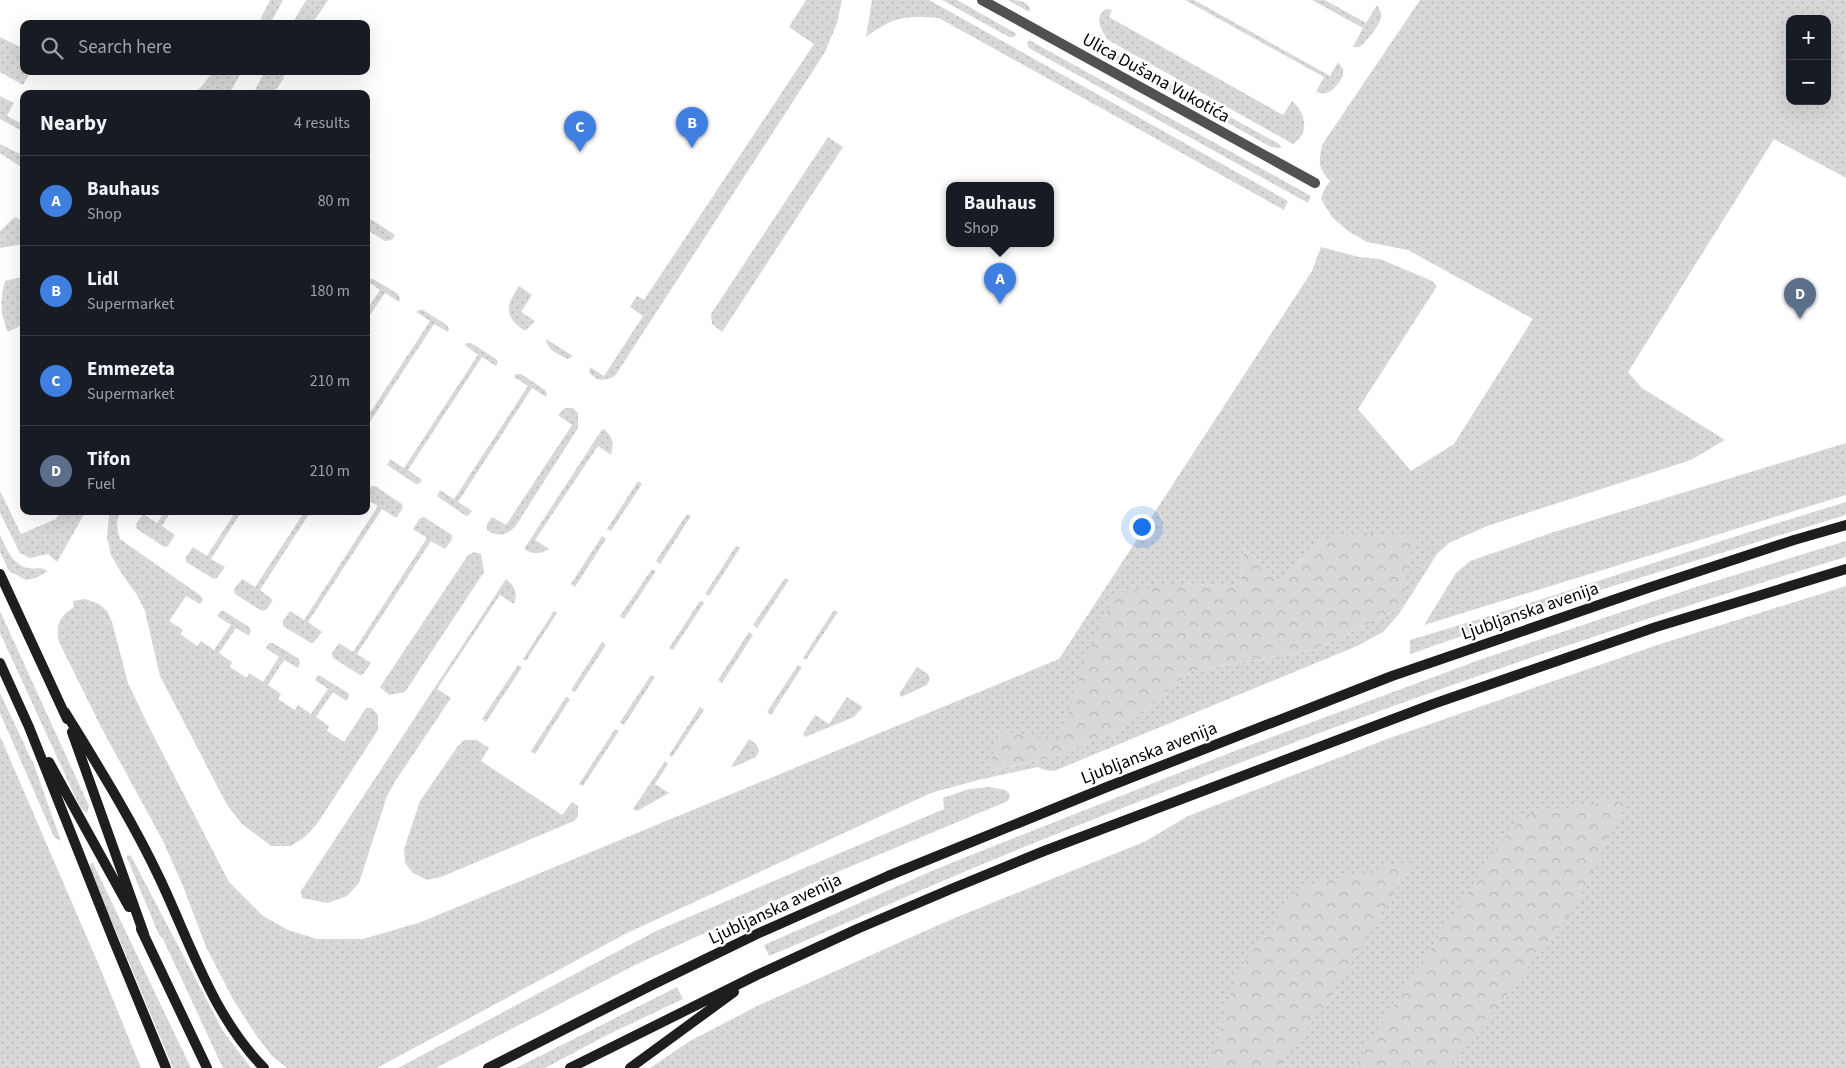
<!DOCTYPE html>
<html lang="en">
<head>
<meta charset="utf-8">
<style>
  :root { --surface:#171b24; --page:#242831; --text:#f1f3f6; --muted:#9ea1a6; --line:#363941; --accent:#8c9099 }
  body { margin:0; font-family:"Source Sans 3",sans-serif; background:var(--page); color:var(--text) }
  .controls { position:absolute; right:15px; top:15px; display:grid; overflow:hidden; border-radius:10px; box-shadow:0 5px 20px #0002 }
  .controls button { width:45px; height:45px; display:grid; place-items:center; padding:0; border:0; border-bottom:1px solid var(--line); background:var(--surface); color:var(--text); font:25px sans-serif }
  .you { position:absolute; left:1141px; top:526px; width:18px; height:18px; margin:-12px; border:4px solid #fff; border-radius:50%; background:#1a73e8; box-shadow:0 0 0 8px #1a73e833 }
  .badge { display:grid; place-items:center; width:32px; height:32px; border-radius:50%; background:var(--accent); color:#fff; font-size:16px; font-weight:700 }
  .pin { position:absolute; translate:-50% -41px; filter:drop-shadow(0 1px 2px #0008) }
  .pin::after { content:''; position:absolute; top:26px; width:18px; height:15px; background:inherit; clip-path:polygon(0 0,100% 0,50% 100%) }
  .popup { position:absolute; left:946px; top:182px; width:108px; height:65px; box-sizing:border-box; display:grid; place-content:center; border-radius:10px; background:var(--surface); filter:drop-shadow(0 1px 4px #0005); font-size:16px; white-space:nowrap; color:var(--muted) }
  .popup b { font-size:19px; color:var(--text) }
  .popup::after { content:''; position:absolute; left:50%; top:100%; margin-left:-10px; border:10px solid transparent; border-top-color:var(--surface) }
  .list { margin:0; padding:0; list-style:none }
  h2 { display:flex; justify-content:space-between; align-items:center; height:65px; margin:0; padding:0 20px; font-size:21px }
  h2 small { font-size:16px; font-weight:400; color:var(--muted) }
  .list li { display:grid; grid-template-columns:32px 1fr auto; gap:15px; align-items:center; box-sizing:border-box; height:90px; padding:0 20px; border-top:1px solid var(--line) }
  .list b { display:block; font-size:19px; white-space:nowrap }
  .list p { margin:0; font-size:16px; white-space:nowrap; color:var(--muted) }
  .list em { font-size:16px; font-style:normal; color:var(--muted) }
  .icon { flex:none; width:28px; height:28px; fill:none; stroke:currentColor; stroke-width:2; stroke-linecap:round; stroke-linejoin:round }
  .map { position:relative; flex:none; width:1846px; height:1068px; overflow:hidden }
  .search { position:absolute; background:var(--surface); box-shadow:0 5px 20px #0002; left:20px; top:20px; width:350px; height:55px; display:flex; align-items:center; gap:12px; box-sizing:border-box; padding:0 18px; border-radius:10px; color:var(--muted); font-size:19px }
  .panel { position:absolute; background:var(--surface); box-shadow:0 5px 20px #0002; left:20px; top:90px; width:350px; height:425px; border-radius:10px }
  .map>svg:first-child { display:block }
  .grass { fill:url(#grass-dots); fill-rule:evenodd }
  .forest { fill:url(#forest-crowns) }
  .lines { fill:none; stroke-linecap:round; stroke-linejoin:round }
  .minor { stroke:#515151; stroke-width:10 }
  .secondary { stroke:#1e1e1e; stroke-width:10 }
  .labels { text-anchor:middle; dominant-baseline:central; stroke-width:5; stroke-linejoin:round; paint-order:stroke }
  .street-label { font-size:18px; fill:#000; stroke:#fff }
</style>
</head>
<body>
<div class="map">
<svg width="1846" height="1068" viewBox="0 0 1846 1068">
  <defs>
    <pattern id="grass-dots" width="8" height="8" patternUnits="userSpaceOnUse" patternTransform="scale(1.25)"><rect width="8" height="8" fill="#d8d8d8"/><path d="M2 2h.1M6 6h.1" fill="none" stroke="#b8b8b8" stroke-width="1.8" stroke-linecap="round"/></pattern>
    <pattern id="forest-crowns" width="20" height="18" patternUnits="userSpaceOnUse" patternTransform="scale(1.25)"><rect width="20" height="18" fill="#d8d8d8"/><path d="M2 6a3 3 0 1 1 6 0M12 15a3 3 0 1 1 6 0" fill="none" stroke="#b8b8b8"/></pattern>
  </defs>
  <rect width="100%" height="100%" fill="#fff"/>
  <path class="grass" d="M 270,0 L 283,0 L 270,24 L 258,24 Z
    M 306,0 L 328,0 L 312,24 L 292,24 Z
    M 806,0 L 842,0 L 837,23 L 825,52 L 615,376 C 604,381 597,382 589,372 L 590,367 L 604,376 L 643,316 L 630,307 L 637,296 L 644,300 L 814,44 L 789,27 Z
    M 872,0 L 929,0 L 1288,201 L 1284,210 L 939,18 C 906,15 892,17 866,37 Z
    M 942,0 L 957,0 L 1017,34 L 1014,37 L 1009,37 Z
    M 1008,0 C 1017,0 1025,0 1030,8 L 1029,12 Z
    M 1185,0 L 1194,0 L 1330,76 L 1338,62 L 1343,69 L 1343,76 C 1336,87 1330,97 1316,92 L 1324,77 Z
    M 1312,0 L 1325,0 L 1366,23 L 1377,5 C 1378,8 1380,10 1381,13 C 1384,22 1366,41 1360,47 L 1353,47 L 1363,28 Z
    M 1420,0 L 1846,0 L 1846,178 L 1774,139 L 1628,372 L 1642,388 L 1725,440 L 1691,460 L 1487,526 L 1449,543 L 1437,554 L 1399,614 L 1383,632 L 1357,646 L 1054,771 L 1044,770 L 1038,767 L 978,780 L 931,793 L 627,933 L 377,1068 L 287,1068 L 272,1056 L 256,1035 L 234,1001 L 206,947 L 183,886 L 163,841 L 101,727 L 59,642 C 55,625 60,616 74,607 L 73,601 L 85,599 L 99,604 L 107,611 L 112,622 L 128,683 L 148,725 L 229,882 L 263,916 L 288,930 L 317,939 L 363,939 L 421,922 L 1059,659 L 1312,271 L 1321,247 L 1359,257 L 1380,259 L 1432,281 L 1437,286 L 1358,409 L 1411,471 L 1454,444 L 1533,319 L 1408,250 L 1367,242 L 1348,231 L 1332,217 L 1321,199 L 1324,190 L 1330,181 C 1317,166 1319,163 1322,145 ZM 1790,19 L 1827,19 L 1827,101 L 1790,101 ZM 1321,540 L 1402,607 L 1314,650 L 1191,671 L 1123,729 L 1055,756 L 991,771 L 997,731 L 1060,742 L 1184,583 L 1240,588 L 1244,547 L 1281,582 Z
    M 1106,9 L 1112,10 L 1109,17 L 1283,115 L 1292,101 C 1305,112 1311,132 1293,144 L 1108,40 C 1101,29 1093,18 1106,9 Z
    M 0,37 L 24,49 L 24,71 L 31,71 L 23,85 L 0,72 Z
    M 1029,40 L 1311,196 L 1308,203 L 1029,48 L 1027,43 Z
    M 1091,40 L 1279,144 L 1282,148 L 1271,147 L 1101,52 Z
    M 214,71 L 242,71 L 229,94 L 190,94 L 200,88 Z
    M 265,71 L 284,71 L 284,78 L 273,94 L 253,94 Z
    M 0,96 L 14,103 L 7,116 L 24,125 L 24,132 L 0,119 Z
    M 828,137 L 843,147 L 722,332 L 712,324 L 711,314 Z
    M 0,144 L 24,156 L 24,169 L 0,153 Z
    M 366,216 L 395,235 L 392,240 L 385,241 L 366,229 Z
    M 15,217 L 24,222 L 24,244 L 0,248 L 0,231 Z
    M 17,278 L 24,278 L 24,324 L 8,332 C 0,313 0,300 5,281 Z
    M 369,279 L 373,279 L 398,294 L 400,298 L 399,302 L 385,293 L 366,321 L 366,311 L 380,290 L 367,281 Z
    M 519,286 L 532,295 L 521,312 L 535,321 L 525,331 C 503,316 506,306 519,286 Z
    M 419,310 L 423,310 L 447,325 L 449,329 L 448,332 L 434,324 L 366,428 L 366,419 L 430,321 L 416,312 Z
    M 546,339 L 573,356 L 568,359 C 559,355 546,349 546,339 Z
    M 467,343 L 471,343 L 496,359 L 498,362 L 496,366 L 482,357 L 408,470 L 422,480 L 419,484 L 416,484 L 387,465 L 390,459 L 404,468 L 478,355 L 465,345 Z
    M 516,374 L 521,374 L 545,390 L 547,393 L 546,397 L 532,388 L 458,502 L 472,511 L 469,515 L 466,516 L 437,496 L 440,490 L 454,499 L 528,386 L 514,377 Z
    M 565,408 L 573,408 L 578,413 L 578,428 L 515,527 C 505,536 498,537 487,530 L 487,524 L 492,517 L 506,525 L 572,425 L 558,415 Z
    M 604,429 C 613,437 614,443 611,455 L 598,446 L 535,540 L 549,549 C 539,555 533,554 524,549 L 601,431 Z
    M 1846,443 L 1846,495 L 1424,625 L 1456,573 L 1470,561 L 1554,532 Z
    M 638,481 L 642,484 L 611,531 L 607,529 Z
    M 371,486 L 375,486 L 402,504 L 403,508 L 396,518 L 382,509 L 308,622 L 322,632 L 314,642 L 311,643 L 283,626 L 283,621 L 290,611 L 304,620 L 378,506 L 366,499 L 366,494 Z
    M 0,491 L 21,534 L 56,519 L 62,511 L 86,511 L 57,562 L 48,554 L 30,558 L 20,553 L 0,513 Z
    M 1846,502 L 1846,515 L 1554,604 L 1410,654 L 1410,640 C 1556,597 1700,546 1846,502 Z
    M 111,511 L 121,511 C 115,520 117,529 120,539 L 201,596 L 203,600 L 200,604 L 186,596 L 169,621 L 183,630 L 180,634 L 197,646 L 201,641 L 214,650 L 231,625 L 217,616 L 221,611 L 224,611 L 249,627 L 251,630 L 249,636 L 236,628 L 219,653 L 232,662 L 230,667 L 247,678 L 249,673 L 263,682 L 279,657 L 266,648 L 269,643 L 273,643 L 299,659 L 300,663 L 298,668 L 284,660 L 268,685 L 281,694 L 278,699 L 295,710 L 298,705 L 311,714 L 328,689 L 315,680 L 319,675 L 348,693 L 349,696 L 346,701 L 333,692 L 316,717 L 329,726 L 327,731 L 344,742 L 366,708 L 372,708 L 378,715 L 378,730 L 317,824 L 306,836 L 291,846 L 271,846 L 242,824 L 227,805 L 160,676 L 145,611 L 137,595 L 122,574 L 111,555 L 107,537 L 109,516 Z
    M 165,511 L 171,511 L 162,526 L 175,535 L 168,546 L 164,547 L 137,529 L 136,524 L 143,514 L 157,523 Z
    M 236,511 L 242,511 L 211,559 L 225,567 L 217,578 L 214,579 L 186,562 L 186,557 L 193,547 L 207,556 Z
    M 305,511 L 311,511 L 260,590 L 273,600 L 266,610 L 262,611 L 235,594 L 234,589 L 242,579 L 255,587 Z
    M 687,514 L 691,516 L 660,564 L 656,561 Z
    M 424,517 L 452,535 L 452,539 L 445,549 L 431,541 L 357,654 L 371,663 L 363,674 L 360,675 L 333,658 L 332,653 L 339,643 L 353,652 L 427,538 L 413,529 L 420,518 Z
    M 0,535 C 6,547 12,565 28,568 C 37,570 38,566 48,571 L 36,578 L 26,580 L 9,571 L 0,552 Z
    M 602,536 L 606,539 L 575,587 L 571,584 Z
    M 1846,541 L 1846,557 C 1566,640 1290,740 1019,849 C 935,883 852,921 769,956 L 764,945 L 941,867 L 1232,752 L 1479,660 L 1699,586 Z
    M 736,546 L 740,548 L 709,596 L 705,594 Z
    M 474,552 L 481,554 L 484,572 L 405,692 L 389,695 L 380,687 L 468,555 Z
    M 652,569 L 656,571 L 624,619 L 620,616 Z
    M 785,578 L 789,580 L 757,628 L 753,625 Z
    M 506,579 C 515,586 518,593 514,604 L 500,595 L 437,689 L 451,698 L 396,780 L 387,796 L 359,883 L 347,896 L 328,903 L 302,898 L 301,891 Z
    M 1846,586 L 1846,1068 L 650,1068 L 690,1041 L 759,1005 L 952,919 L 1144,842 L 1188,816 L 1387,739 L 1660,644 Z
    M 700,601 L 704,603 L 673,650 L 669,648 Z
    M 834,610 L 838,612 L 806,660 L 803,658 Z
    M 0,611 L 89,806 L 87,813 L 81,809 L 0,633 Z
    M 554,611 L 557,613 L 526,661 L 523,659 Z
    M 749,632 L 753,635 L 722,683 L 718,680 Z
    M 602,642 L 606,645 L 575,692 L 571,690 Z
    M 518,665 L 522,667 L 486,722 L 482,719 Z
    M 798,665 L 802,667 L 771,715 L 767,712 Z
    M 917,667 L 928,674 L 930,679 L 927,685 L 901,697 L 899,694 Z
    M 651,675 L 655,677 L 624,725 L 620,722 Z
    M 0,693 L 34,765 L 61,841 L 54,837 L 0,713 Z
    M 566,697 L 570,699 L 535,754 L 531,751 Z
    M 847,697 L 863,707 L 854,717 L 805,737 L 803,734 L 815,715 L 829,724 Z
    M 700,707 L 704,710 L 672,757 L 669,755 Z
    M 615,729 L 619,731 L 583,786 L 579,784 Z
    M 0,736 L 98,963 L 141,1068 L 0,1068 Z
    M 749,739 L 756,744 L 759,751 L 756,757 L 736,766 L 731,767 Z
    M 464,740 L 477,740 L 489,748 L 481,761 L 562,815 L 572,802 L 578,806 L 578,816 L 574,821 L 441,877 L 427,880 L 413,873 L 405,863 L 404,849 L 420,801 L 458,746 Z
    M 665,761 L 668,764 L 655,784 L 669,793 L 637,811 L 633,809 Z
    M 989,787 L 1006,790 L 1010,795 L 1008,801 L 835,873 L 635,965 L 436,1068 L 398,1068 L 656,931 L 944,809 L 943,798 L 969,789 Z
    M 127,855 L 131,856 L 223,1031 L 251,1068 L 223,1068 L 163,939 L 159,935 L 127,858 Z
    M 93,863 L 191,1068 L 173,1068 L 90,869 L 90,864 Z
    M 677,987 L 683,999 L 609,1034 L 545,1068 L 516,1068 Z"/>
  <path class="forest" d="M 1360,532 L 1414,538 L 1402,607 L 1314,650 L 1191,671 L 1123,729 L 1055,756 L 990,771 L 997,731 L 1060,741 L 1085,661 L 1115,593 L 1184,583 L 1240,588 L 1244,547 L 1281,582 L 1321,540 Z
    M 1629,798 L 1574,909 L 1449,1068 L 1353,1068 L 1518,816 Z
    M 1414,860 L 1329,999 L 1278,1068 L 1209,1068 L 1237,972 L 1299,888 Z
    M 1129,1065 L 1191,1068 L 1123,1068 Z"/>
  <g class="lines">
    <path class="minor" d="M 982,0 L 1315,183"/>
    <path class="secondary" d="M 0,574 L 67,719
      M 0,663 L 29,727 L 113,939 L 166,1068
      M 65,712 C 98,766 132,820 159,877 C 190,942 212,1015 264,1068
      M 72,732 L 144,934
      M 49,762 L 129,907
      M 141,929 L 207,1068
      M 488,1068 L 652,985 L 759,933 L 888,876 L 1107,787 L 1392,676 L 1648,588 L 1794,540 L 1846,525
      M 570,1068 L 757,975 L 857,929 L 951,889 L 1044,851 L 1433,704 L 1656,627 L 1846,569
      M 630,1068 L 734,992"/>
  </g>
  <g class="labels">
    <g class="street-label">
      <text transform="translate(1156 78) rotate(29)">Ulica Dušana Vukotića</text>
      <text transform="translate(1530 611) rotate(-19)">Ljubljanska avenija</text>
      <text transform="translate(1149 753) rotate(-21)">Ljubljanska avenija</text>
      <text transform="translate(775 909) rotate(-25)">Ljubljanska avenija</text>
    </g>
  </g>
</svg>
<div class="controls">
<button>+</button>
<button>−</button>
</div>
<div class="you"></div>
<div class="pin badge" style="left:1000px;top:304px;background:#3f7fe0">A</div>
<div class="popup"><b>Bauhaus</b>Shop</div>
<div class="pin badge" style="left:692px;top:148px;background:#3f7fe0">B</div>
<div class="pin badge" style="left:580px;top:152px;background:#3f7fe0">C</div>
<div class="pin badge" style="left:1800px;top:319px;background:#5c6f8a">D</div>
<div class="search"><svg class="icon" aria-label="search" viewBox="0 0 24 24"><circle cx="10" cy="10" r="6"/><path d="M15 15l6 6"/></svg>Search here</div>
<section class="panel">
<h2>Nearby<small>4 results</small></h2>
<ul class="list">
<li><span class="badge" style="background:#3f7fe0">A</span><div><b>Bauhaus</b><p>Shop</p></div><em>80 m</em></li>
<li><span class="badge" style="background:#3f7fe0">B</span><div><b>Lidl</b><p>Supermarket</p></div><em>180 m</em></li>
<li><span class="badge" style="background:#3f7fe0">C</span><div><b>Emmezeta</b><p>Supermarket</p></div><em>210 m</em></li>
<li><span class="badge" style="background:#5c6f8a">D</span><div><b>Tifon</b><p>Fuel</p></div><em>210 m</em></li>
</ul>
</section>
</div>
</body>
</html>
